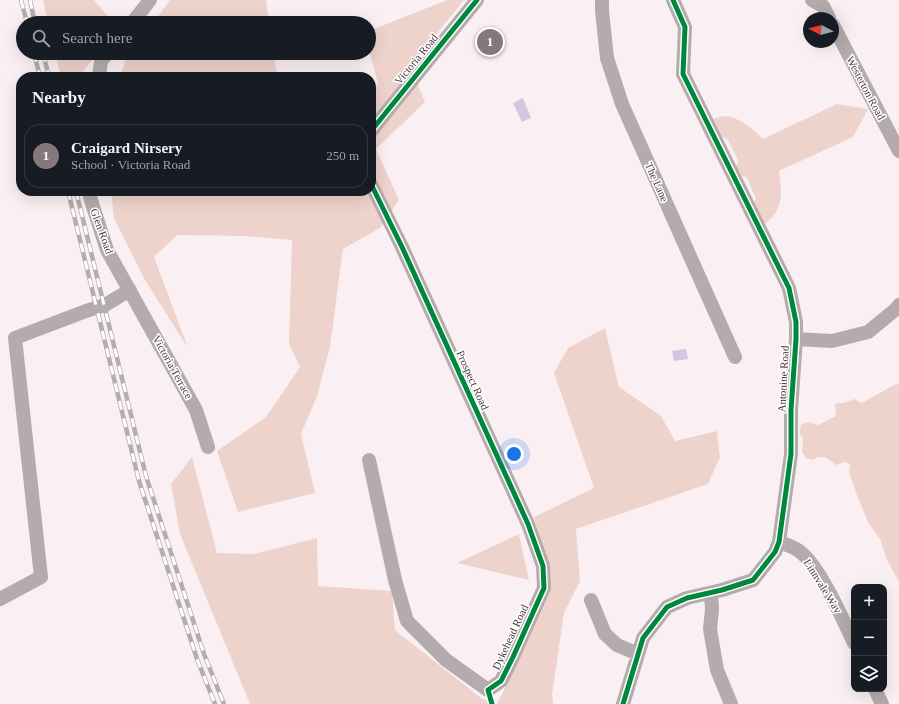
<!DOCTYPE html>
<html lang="en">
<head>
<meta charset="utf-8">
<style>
  :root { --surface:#171b24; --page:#20242c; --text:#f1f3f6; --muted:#9ea1a6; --line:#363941; --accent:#85787c }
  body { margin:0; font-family:Georgia,serif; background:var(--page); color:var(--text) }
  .controls { position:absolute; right:12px; bottom:12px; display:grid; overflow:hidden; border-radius:8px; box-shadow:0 4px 16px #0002 }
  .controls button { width:36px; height:36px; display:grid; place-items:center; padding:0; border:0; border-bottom:1px solid var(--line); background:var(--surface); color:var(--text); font:20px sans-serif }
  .compass { position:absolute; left:803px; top:12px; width:36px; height:36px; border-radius:50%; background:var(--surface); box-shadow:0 4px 16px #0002; rotate:277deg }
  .you { position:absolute; left:514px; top:454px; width:14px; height:14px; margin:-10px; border:3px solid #fff; border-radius:50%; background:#1a73e8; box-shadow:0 0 0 6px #1a73e833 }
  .badge { display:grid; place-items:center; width:26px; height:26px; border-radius:50%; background:var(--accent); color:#fff; font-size:13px; font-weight:700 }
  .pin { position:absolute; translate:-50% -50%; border:2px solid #fff; box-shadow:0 1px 4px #0006 }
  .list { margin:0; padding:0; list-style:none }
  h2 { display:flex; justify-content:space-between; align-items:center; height:52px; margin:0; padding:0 16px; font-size:17px }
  h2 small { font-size:13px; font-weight:400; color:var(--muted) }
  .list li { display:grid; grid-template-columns:26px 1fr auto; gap:12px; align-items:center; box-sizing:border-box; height:64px; margin:0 8px 8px; padding:0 8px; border:1px solid var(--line); border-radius:16px }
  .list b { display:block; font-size:15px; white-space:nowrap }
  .list p { margin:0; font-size:13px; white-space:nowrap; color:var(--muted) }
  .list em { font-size:13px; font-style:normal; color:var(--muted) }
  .icon { flex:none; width:22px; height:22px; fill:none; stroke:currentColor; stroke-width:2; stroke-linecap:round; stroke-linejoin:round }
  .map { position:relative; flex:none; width:899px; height:704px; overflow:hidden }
  .search { position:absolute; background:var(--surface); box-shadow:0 4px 16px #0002; left:16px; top:16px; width:360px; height:44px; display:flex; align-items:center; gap:10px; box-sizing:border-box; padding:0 14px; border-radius:22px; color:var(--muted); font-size:15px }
  .panel { position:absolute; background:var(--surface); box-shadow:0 4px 16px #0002; left:16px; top:72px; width:360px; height:124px; border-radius:16px }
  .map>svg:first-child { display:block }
  .green { fill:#eed3cc }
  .water { fill:#d8c4e1 }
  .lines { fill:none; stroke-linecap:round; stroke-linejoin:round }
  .minor { stroke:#b4acac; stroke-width:14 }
  .rail-casing { stroke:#b4acad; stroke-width:4.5 }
  .rail { stroke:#fff; stroke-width:3; stroke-dasharray:9; stroke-linecap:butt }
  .cycleway-casing { stroke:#fff; stroke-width:8 }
  .cycleway { stroke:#00873e; stroke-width:5 }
  .labels { text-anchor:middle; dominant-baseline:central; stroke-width:3; stroke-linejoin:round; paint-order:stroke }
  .street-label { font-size:11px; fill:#46373c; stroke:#fff }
</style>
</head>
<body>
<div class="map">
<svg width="899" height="704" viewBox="0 0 899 704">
  <rect width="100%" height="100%" fill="#faf0f3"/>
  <path class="green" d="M 43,0 L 94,0 L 114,23 L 48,23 Z
    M 170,0 L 266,0 L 269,23 L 153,23 Z
    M 447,0 L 464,0 L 410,67 L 425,102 L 376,149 L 399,200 L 380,228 L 343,249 L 330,347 L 317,396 L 301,434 L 315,493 L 238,512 L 217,451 L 266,417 L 300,367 L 289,344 L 292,240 L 244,236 L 177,235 L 154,257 L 188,348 L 145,280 L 114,218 L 111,191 L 371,191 L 371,97 L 378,83 L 369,50 L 369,31 Z
    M 55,53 L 98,53 L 81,74 L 80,77 L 61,77 Z
    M 131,53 L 274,53 L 277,77 L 120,77 L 125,61 Z
    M 837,104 L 868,109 L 853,137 L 779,171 C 782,192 784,210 765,224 L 754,203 L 756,199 L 747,178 L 740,175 L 736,167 L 738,160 L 728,140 L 722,137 L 713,119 C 717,118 721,116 725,116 C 737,116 755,130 763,139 Z
    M 605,328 L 619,387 L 661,416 L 675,441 L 717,431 L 720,457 L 708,484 L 576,529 L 580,581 L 564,613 L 552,694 L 553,704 L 497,704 L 520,658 L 551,590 L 534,517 L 594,488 L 554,373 L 568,348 Z
    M 899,384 L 899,582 L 886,558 L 881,541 L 868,522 L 856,493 L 849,472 L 850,464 L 845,462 L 836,465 C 827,458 823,453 812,460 L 806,458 L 802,452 L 803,438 C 798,433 799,430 802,424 L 808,422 L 818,425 L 836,416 L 835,404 L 847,402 L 854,399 L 862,403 L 894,385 Z
    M 192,457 L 217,553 L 254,554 L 317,538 L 318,586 L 392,591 L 395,630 L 481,698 L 496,704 L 250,704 L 180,534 L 171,484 Z
    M 519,534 L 529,580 L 457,563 Z"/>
  <path class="water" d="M 523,98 L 531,118 L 522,122 L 513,103 Z
    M 686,349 L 688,359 L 674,361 L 672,351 Z"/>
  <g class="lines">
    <path class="minor" d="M 602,0 L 602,11 L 607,58 L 622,104 L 735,357
      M 812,0 L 823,6 L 829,18
      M 132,23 L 150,0
      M 833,25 L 899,151
      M 99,77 L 101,61 L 108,53
      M 371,131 L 477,0
      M 90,191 L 90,197 L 107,250 L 196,410 L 208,447
      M 796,339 L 832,341 L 868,332 L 895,310 L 899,305
      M 369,460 L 395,580 L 407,621 L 446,660 L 488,690 L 501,681 L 513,657 L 544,588 L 543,566 L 528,524 L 402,247 L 371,184
      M 779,542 C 785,544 791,546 796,549 C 818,561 843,620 854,643
      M 711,593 L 712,609 L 710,629 L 717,670 L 731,704
      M 0,599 L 41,577 L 15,338 L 86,311 L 105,305 L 130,290
      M 591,600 L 605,634 L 617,645 L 638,654
      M 875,689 L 882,704
      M 623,704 L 643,638 L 667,607 L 687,598 L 722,590 L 753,580 L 775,552 L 779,542 L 791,454 L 791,410 L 796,339 L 796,322 L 789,288 L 683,74 L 685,27 L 673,0"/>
    <defs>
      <path id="rail" d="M 21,0 L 27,23
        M 30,0 L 35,23
        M 34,53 L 40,77
        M 43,53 L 49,77
        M 68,191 L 139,481 L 197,659 L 215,704
        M 76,191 L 146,476 L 204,654 L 224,704"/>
    </defs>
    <use href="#rail" class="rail-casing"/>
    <use href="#rail" class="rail"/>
    <defs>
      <path id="cycleway" d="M 371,131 L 477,0
        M 371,184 L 402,247 L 528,524 L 543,566 L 544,588 L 513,657 L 501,681 L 488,690 L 492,704
        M 623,704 L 643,638 L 667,607 L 687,598 L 722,590 L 753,580 L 775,552 L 779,542 L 791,454 L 791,410 L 796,339 L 796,322 L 789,288 L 683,74 L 685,27 L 673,0"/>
    </defs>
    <use href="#cycleway" class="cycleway-casing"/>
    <use href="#cycleway" class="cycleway"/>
  </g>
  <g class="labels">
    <g class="street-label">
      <text transform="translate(416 59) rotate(-51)">Victoria Road</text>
      <text transform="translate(866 88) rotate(62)">Westerton Road</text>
      <text transform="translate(657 182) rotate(66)">The Lane</text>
      <text transform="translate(102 231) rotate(70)">Glen Road</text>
      <text transform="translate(173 367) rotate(61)">Victoria Terrace</text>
      <text transform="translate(783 379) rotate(-87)">Antonine Road</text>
      <text transform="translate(473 380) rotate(66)">Prospect Road</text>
      <text transform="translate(823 586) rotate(58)">Linnvale Way</text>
      <text transform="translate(510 637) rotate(-65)">Dykehead Road</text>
    </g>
  </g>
</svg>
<div class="controls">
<button>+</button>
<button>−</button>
<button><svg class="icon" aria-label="layers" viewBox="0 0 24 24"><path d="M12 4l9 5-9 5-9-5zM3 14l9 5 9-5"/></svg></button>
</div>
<svg class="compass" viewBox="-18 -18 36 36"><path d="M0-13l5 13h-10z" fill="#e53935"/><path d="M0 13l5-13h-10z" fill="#9ea1a6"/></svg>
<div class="you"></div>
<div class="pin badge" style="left:490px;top:42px">1</div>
<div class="search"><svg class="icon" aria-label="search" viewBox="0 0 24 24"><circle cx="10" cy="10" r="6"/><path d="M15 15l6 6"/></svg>Search here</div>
<section class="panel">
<h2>Nearby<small></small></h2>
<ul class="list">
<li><span class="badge">1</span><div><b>Craigard Nirsery</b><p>School · Victoria Road</p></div><em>250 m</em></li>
</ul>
</section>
</div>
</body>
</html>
